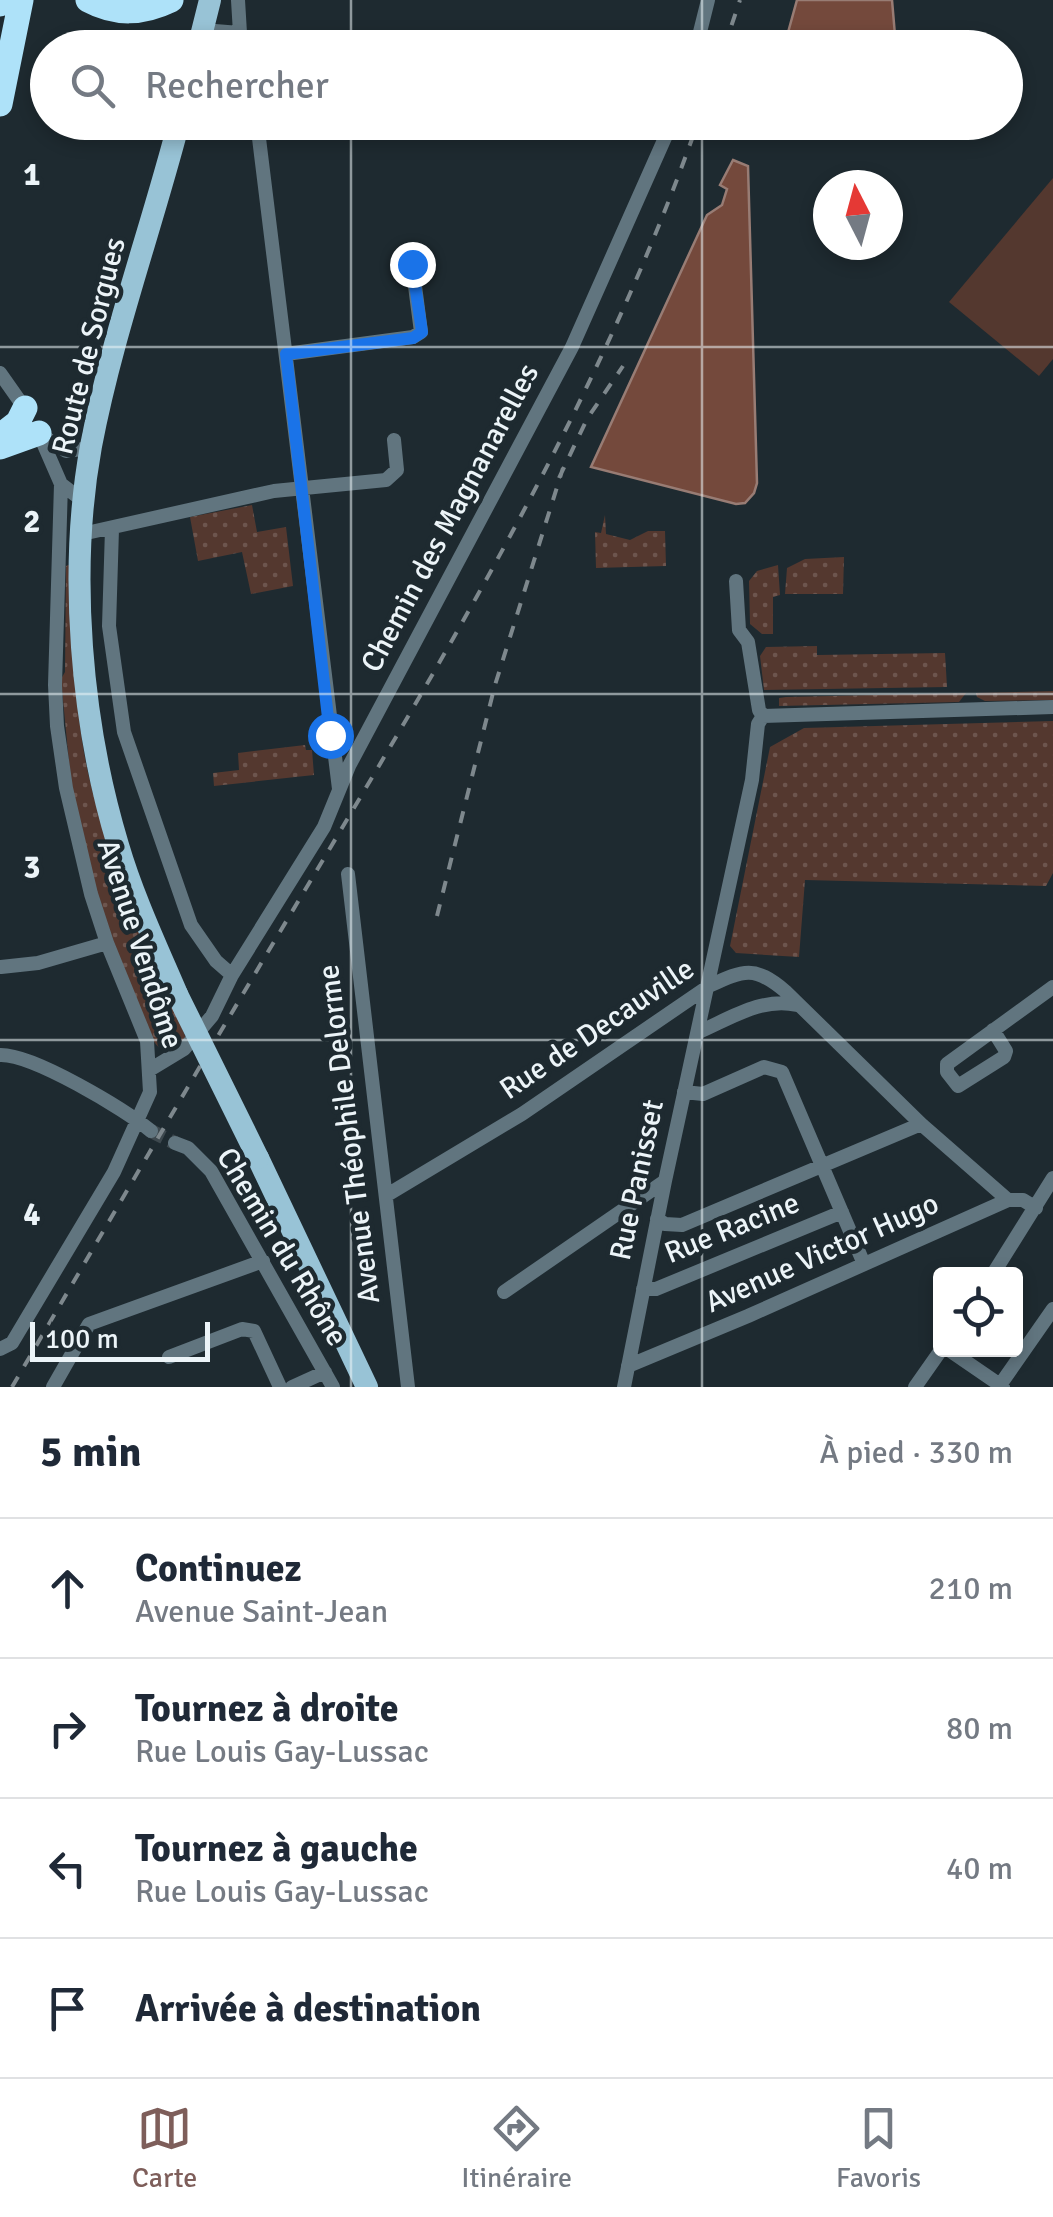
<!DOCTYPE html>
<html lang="fr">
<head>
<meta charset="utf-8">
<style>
  :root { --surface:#fff; --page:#f2f2f3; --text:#1f2937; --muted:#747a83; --line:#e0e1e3; --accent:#7e5e5a }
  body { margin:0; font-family:Signika,sans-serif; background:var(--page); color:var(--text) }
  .controls { position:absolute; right:30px; bottom:30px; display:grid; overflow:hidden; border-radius:10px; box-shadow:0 5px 15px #0003 }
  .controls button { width:90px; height:90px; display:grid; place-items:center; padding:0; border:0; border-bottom:2px solid var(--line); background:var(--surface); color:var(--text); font:50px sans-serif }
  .compass { position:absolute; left:813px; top:170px; width:90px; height:90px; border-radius:50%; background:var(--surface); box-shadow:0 5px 15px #0003; rotate:354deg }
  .scale { position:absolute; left:30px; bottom:25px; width:180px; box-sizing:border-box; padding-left:10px; border:5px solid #ecf4f8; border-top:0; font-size:28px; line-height:35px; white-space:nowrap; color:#ecf4f8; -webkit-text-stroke:8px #1e2a30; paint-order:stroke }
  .stop { position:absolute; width:30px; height:30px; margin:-22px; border:8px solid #1a73e8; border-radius:50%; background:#fff }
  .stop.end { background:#1a73e8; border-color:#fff; box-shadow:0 2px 10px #0008 }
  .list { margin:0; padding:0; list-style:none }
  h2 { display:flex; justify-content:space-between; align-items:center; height:130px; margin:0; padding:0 40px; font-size:42px }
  h2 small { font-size:32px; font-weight:400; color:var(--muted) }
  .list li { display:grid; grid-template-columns:65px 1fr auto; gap:30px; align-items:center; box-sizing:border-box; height:140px; padding:0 40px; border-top:2px solid var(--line) }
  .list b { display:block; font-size:38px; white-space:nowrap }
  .list p { margin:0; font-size:32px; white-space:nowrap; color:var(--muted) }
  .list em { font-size:32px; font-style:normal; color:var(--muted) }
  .icon { flex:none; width:55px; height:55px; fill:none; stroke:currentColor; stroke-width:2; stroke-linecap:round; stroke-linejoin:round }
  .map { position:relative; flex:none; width:1053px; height:1387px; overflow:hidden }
  .search { position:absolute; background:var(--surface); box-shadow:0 5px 15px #0003; left:30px; right:30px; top:30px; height:110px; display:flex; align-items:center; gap:25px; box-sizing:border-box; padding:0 35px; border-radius:55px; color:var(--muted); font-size:38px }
  .sheet { height:690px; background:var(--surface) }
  nav { display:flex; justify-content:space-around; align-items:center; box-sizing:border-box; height:140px; border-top:2px solid var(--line); background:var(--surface); font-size:28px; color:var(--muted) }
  nav a { display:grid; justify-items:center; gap:5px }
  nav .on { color:var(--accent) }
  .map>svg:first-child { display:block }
  .grass { fill:url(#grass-dots) }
  .pitch { fill:#54382f }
  .water { fill:#74493c; stroke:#987c74; stroke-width:2.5 }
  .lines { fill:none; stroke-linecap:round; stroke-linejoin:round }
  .street-tunnel { stroke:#3d484e; stroke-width:14; stroke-dasharray:14 7; stroke-linecap:butt }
  .street { stroke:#61757f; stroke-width:14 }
  .primary { stroke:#98c3d6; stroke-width:22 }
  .highway { stroke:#aee2f9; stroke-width:25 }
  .rail { stroke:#7e888d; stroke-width:4; stroke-dasharray:12 12; stroke-linecap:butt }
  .primary-bridge { stroke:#98c3d6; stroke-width:22 }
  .route { stroke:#1a73e8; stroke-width:12 }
  .grid { fill:none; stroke:#ecf4f8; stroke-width:2.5; stroke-opacity:0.55 }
  .labels { text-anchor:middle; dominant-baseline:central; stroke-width:9; stroke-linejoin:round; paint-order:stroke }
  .street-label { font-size:30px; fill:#ecf4f8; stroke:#1e2a30 }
  .grid-label { font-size:32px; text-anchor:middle; font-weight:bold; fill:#ecf4f8; stroke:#1e2a30; stroke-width:9; stroke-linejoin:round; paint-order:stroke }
</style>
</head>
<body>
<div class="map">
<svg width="1053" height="1387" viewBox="0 0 1053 1387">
  <defs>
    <pattern id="grass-dots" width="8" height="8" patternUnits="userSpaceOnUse" patternTransform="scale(2.5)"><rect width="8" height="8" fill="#54382f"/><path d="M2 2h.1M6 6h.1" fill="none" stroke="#6d554e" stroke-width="1.8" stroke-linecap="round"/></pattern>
  </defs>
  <rect width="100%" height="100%" fill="#1e2a30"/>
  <path class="grass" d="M 252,505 L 257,532 L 286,527 L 293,586 L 251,594 L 242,552 L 198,561 L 190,517 Z
    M 605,515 L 606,534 L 630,540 L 648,531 L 665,531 L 666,566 L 596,568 L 595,532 L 601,533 Z
    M 844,557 L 843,594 L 785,594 L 787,568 L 805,559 Z
    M 71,564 C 75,635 73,708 89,777 C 110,868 153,954 187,1041 L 173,1052 C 157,1052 153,1040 146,1027 L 100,908 L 71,783 L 61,679 L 65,672 L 66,566 Z
    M 778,565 L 780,595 L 773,597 L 773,634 L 762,634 L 750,624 L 749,581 L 757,571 Z
    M 817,646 L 817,655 L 945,653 L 947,687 L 764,690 L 760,656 L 766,647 Z
    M 1053,691 L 1053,700 L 985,701 L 977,697 L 976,693 Z
    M 966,693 L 959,702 L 779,706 L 779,698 L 786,697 Z
    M 1053,721 L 1053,873 L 1046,886 L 805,880 L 799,957 L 736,953 L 730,946 L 770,747 L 804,728 Z
    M 305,745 L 306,750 L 312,750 L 314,775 L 214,786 L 213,773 L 239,770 L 238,753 Z"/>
  <path class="pitch" d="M 1053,178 L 1053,359 L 1039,376 L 949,302 Z"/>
  <path class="water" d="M 797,0 L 892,0 L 896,47 L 784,47 Z
    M 733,160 L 748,166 L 757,483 L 754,493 L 745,503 L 736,504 L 591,467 L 707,215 L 722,205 L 727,189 L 720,185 Z"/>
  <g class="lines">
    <path class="street-tunnel" d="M 151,1131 L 175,1143"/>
    <path class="street" d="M 238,0 L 240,33
      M 202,30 L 240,33 L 243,48
      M 696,48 L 708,0
      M 257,122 L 339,789
      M 286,354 L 413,337 L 421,332 L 412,263
      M 0,373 L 26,410
      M 37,429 L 61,484 L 78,497 L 85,497
      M 40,434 L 66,451 L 91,448
      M 112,529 L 109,626 L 124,732 L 191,925 L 216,961 L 232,975
      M 82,534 L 274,491 L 386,480 L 397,470 L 394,440
      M 763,716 L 1053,707
      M 348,874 L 408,1387
      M 1,967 L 38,963 L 107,943
      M 993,1030 L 1006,1051 L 1004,1057 L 958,1086 L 947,1072 L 947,1064 L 1053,987
      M 699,1032 C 731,1018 762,997 797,1005
      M 0,1055 C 33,1054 124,1109 151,1131
      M 151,1069 L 184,1049 L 212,1016 L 232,975 L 324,827 L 349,766 L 572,347 L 672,122
      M 684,1092 L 703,1094 L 764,1067 L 782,1072 L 864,1264
      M 175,1143 L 188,1148 L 211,1171 L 333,1387
      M 387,1195 L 522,1114 L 709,986 C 744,970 754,965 785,991 L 921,1124 L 1008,1200
      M 657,1219 L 665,1224 L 682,1225 L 921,1124
      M 993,1274 L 1053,1178
      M 643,1289 L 656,1289 L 842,1212
      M 504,1292 L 665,1181
      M 0,1349 L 12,1343 L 114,1172 L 150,1092 L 147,1041 L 107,943 L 91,894 L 66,788 L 57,726 L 55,685 L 61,484
      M 949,1350 L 1003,1387
      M 169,1357 L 242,1329 L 254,1331 L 280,1387
      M 628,1366 L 748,1316 L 1008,1200 L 1023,1200 L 1036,1208
      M 1000,1385 L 1053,1309
      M 53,1387 L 89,1324 L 263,1261
      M 292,1387 L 325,1372
      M 624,1387 L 665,1181 L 752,780 L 758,724 L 763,716 L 759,710 L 748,642 L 739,630 L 736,581
      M 915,1387 L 941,1350"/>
    <path class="primary" d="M 198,48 L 210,0
      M 177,994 C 156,945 133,896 118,845 C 81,723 68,572 91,446 C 112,336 151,230 179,122
      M 258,1158 L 367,1387"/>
    <path class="highway" d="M 88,0 C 116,15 142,14 171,0
      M 0,4 L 1,0
      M 0,104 L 21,0
      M 0,436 L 18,422 L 25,408
      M 0,447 L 39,433"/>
    <path class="rail" d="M 724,48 L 740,0
      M 559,478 L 587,419 L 623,366
      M 437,916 L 495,685 L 563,468
      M 12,1387 C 111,1218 210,1048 311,880 C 456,637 604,391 698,122"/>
    <path class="primary-bridge" d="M 177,994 L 258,1158"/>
  </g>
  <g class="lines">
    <path class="route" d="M 330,735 L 286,354 L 413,338 L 422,332 L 412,264"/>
  </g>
  <path class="grid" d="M 351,0 L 351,48M 702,0 L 702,48M 351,122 L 351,1387M 702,122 L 702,1387M 0,347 L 1053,347M 0,694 L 1053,694M 0,1040 L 1053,1040"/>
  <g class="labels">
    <g class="street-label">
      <text transform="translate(89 346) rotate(-76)">Route de Sorgues</text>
      <text transform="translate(450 518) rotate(-62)">Chemin des Magnanarelles</text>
      <text transform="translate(140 944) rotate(72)">Avenue Vendôme</text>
      <text transform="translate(597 1029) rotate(-34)">Rue de Decauville</text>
      <text transform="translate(349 1134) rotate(-97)">Avenue Théophile Delorme</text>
      <text transform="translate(637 1180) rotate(-78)">Rue Panisset</text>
      <text transform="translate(732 1228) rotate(-22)">Rue Racine</text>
      <text transform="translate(282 1247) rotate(59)">Chemin du Rhône</text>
      <text transform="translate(822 1253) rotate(-24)">Avenue Victor Hugo</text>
    </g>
  </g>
  <g class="grid-label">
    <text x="32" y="185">1</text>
    <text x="32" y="532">2</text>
    <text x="32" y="878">3</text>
    <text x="32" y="1225">4</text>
  </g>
</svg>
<div class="controls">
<button><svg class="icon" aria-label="locate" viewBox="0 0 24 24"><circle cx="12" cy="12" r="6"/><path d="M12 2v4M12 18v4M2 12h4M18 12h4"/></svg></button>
</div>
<svg class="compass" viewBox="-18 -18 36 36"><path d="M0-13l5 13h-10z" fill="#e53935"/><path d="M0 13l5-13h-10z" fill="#747a83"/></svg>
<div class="scale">100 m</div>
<div class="stop" style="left:330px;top:735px"></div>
<div class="stop end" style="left:412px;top:264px"></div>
<div class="search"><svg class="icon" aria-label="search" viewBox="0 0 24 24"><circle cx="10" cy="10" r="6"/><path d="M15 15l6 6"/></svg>Rechercher</div>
</div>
<section class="sheet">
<h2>5 min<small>À pied · 330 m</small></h2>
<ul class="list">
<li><svg class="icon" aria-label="ahead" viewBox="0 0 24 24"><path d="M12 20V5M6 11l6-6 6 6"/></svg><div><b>Continuez</b><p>Avenue Saint-Jean</p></div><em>210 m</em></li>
<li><svg class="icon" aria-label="right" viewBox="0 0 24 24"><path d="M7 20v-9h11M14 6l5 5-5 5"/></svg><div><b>Tournez à droite</b><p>Rue Louis Gay-Lussac</p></div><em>80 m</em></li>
<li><svg class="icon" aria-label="left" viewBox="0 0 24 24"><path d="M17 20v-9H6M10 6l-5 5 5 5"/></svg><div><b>Tournez à gauche</b><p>Rue Louis Gay-Lussac</p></div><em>40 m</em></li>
<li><svg class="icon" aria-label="arrive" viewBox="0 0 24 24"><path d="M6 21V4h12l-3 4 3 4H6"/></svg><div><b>Arrivée à destination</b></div></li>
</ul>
</section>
<nav>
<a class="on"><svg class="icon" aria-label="map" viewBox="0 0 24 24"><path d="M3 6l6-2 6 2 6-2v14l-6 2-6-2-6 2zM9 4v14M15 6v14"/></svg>Carte</a>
<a><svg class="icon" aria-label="directions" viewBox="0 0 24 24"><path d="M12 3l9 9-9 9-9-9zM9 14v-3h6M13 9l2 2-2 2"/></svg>Itinéraire</a>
<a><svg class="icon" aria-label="saved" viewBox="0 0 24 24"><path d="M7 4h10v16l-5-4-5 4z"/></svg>Favoris</a>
</nav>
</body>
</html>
